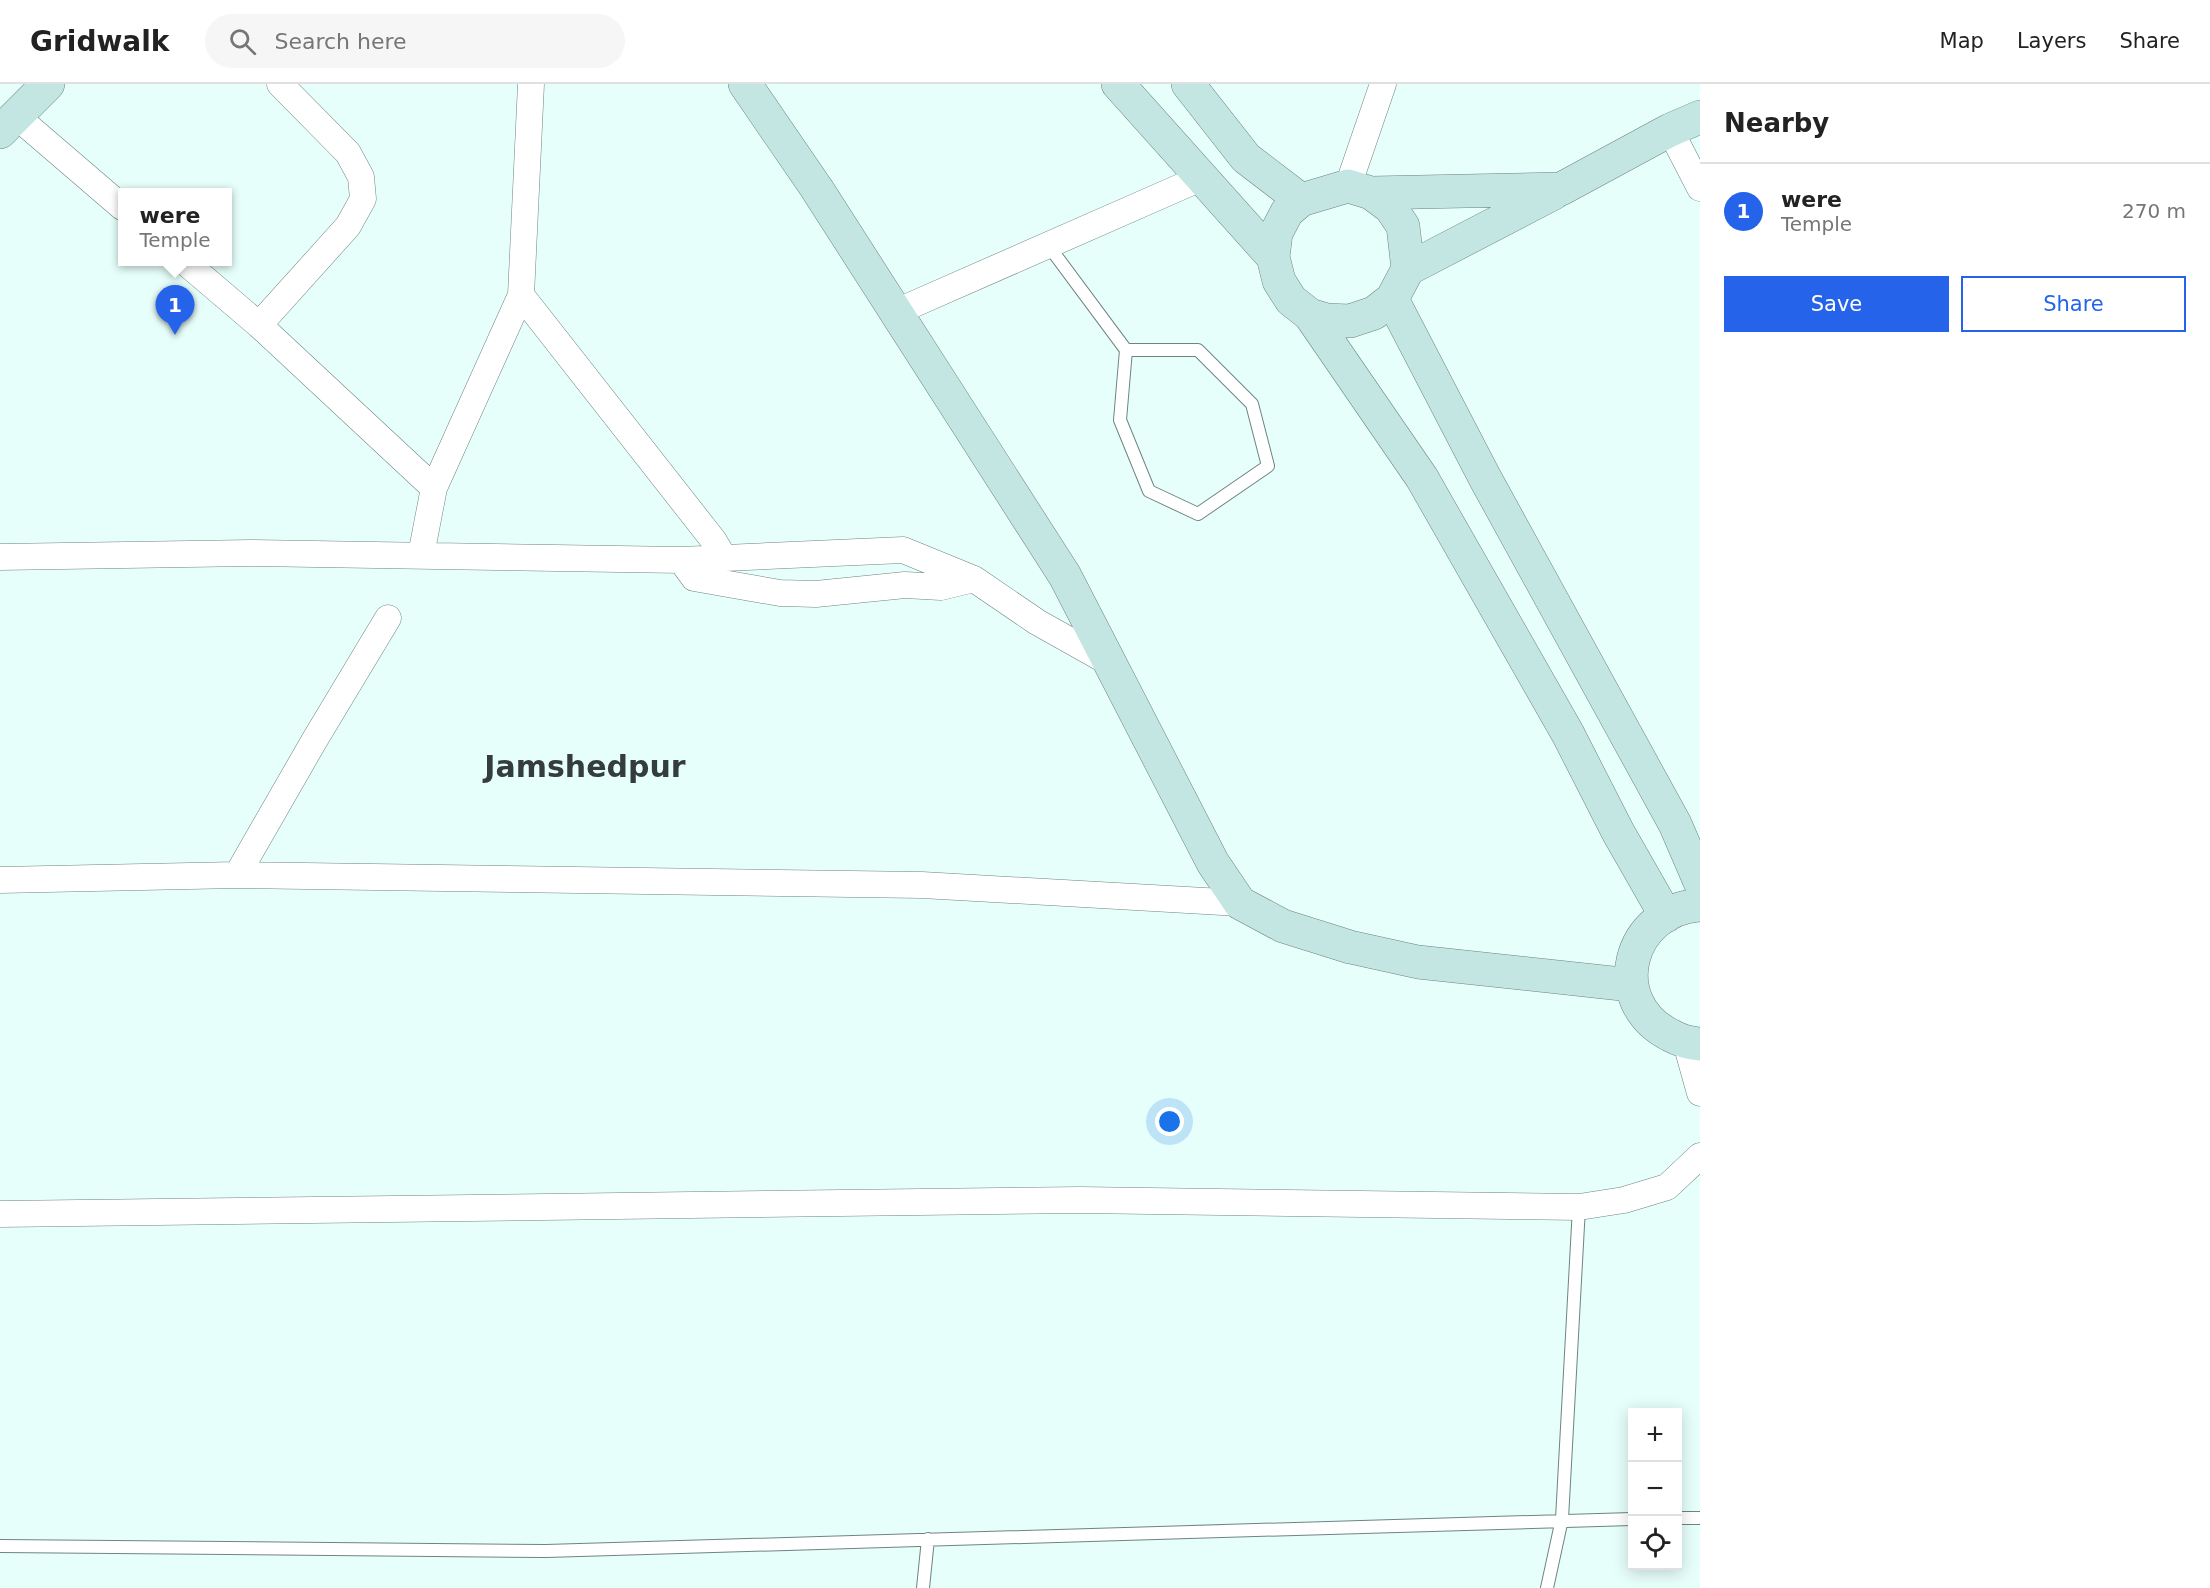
<!DOCTYPE html>
<html lang="en">
<head>
<meta charset="utf-8">
<style>
  :root { --surface:#fff; --page:#f6f6f6; --text:#222; --muted:#767676; --line:#e0e0e0; --accent:#2563eb }
  body { margin:0; font-family:"DejaVu Sans",sans-serif; background:var(--page); color:var(--text) }
  .controls { position:absolute; right:18px; bottom:18px; display:grid; overflow:hidden; border-radius:0px; box-shadow:0 3px 15px #0003 }
  .controls button { width:54px; height:54px; display:grid; place-items:center; padding:0; border:0; border-bottom:2px solid var(--line); background:var(--surface); color:var(--text); font:30px sans-serif }
  .you { position:absolute; left:1170px; top:1038px; width:21px; height:21px; margin:-15px; border:4px solid #fff; border-radius:50%; background:#1a73e8; box-shadow:0 0 0 9px #1a73e833 }
  .badge { display:grid; place-items:center; width:39px; height:39px; border-radius:50%; background:var(--accent); color:#fff; font-size:20px; font-weight:700 }
  .pin { position:absolute; translate:-50% -50px; filter:drop-shadow(0 2px 3px #0008) }
  .pin::after { content:''; position:absolute; top:32px; width:21px; height:18px; background:inherit; clip-path:polygon(0 0,100% 0,50% 100%) }
  .popup { position:absolute; left:118px; top:104px; width:114px; height:78px; box-sizing:border-box; display:grid; place-content:center; border-radius:0px; background:var(--surface); filter:drop-shadow(0 2px 4px #0005); font-size:20px; white-space:nowrap; color:var(--muted) }
  .popup b { font-size:22px; color:var(--text) }
  .popup::after { content:''; position:absolute; left:50%; top:100%; margin-left:-12px; border:12px solid transparent; border-top-color:var(--surface) }
  .list { margin:0; padding:0; list-style:none }
  h2 { display:flex; justify-content:space-between; align-items:center; height:78px; margin:0; padding:0 24px; font-size:26px }
  h2 small { font-size:20px; font-weight:400; color:var(--muted) }
  .list li { display:grid; grid-template-columns:39px 1fr auto; gap:18px; align-items:center; box-sizing:border-box; height:96px; padding:0 24px; border-top:2px solid var(--line) }
  .list b { display:block; font-size:22px; white-space:nowrap }
  .list p { margin:0; font-size:20px; white-space:nowrap; color:var(--muted) }
  .list em { font-size:20px; font-style:normal; color:var(--muted) }
  .actions { display:flex; gap:12px; padding:18px 24px }
  .actions a { flex:1; padding:14px 0; border:2px solid var(--accent); border-radius:0px; text-align:center; font-size:21px; color:var(--accent) }
  .actions .main { background:var(--accent); color:#fff }
  .icon { flex:none; width:33px; height:33px; fill:none; stroke:currentColor; stroke-width:2; stroke-linecap:round; stroke-linejoin:round }
  .map { position:relative; flex:none; width:1700px; height:1504px; overflow:hidden }
  header { display:flex; align-items:center; gap:36px; box-sizing:border-box; height:84px; padding:0 30px; background:var(--surface); border-bottom:2px solid var(--line) }
  header strong { font-size:28px }
  nav { display:flex; gap:33px; margin-inline-start:auto; font-size:21px }
  .search { width:420px; height:54px; background:var(--page); display:flex; align-items:center; gap:15px; box-sizing:border-box; padding:0 21px; border-radius:33px; color:var(--muted); font-size:22px }
  main { display:flex }
  aside { flex:1; background:var(--surface) }
  .map>svg:first-child { display:block }
  .lines { fill:none; stroke-linecap:round; stroke-linejoin:round }
  .lane-casing { stroke:#6e8480; stroke-width:14 }
  .street-casing { stroke:#6e8480; stroke-width:27 }
  .secondary-casing { stroke:#6e8480; stroke-width:34 }
  .lane { stroke:#fff; stroke-width:12 }
  .street { stroke:#fff; stroke-width:26 }
  .secondary { stroke:#c3e6e2; stroke-width:33 }
  .labels { text-anchor:middle; dominant-baseline:central; stroke-width:4.5; stroke-linejoin:round; paint-order:stroke }
  .town-label { font-size:30px; font-weight:bold; fill:#343d3b; stroke:#e7fffb }
</style>
</head>
<body>
<header>
<strong>Gridwalk</strong>
<div class="search"><svg class="icon" aria-label="search" viewBox="0 0 24 24"><circle cx="10" cy="10" r="6"/><path d="M15 15l6 6"/></svg>Search here</div>
<nav><a>Map</a><a>Layers</a><a>Share</a></nav>
</header>
<main>
<div class="map">
<svg width="1700" height="1504" viewBox="0 0 1700 1504">
  <rect width="100%" height="100%" fill="#e7fffb"/>
  <g class="lines">
    <defs>
      <path id="lane" d="M 1048,161 L 1126,266 L 1198,266 L 1252,320 L 1268,382 L 1198,430 L 1149,407 L 1120,336 L 1126,266
        M 1678,1434 L 1700,1434
        M 0,1462 L 546,1467 L 1632,1435
        M 923,1504 L 928,1455
        M 1547,1504 L 1562,1435 L 1579,1123"/>
      <path id="street" d="M 16,32 L 122,123
        M 1670,46 L 1700,104
        M 1348,102 L 1383,0
        M 185,178 L 259,241 L 434,404
        M 521,211 L 714,457 L 724,474
        M 896,228 L 1201,94
        M 259,241 L 348,142 L 363,115 L 361,93 L 348,69 L 280,0
        M 421,471 L 434,404 L 521,211 L 531,0
        M 0,473 L 251,469 L 681,476 L 903,466 L 974,495 L 1037,538 L 1110,579
        M 681,476 L 694,494 L 780,509 L 816,510 L 905,501 L 941,503 L 974,495
        M 237,791 L 314,657 L 388,534
        M 0,796 L 237,791 L 922,801 L 1240,819
        M 1686,959 L 1700,1009
        M 0,1130 L 1080,1116 L 1579,1123 L 1624,1116 L 1667,1103 L 1700,1072"/>
      <path id="secondary" d="M 745,0 L 817,105 L 1065,492 L 1213,779 L 1240,819 L 1283,842 L 1350,863 L 1418,878 L 1631,901
        M 1118,0 L 1273,173
        M 1188,0 L 1246,74 L 1301,116
        M 0,48 L 48,0
        M 1371,109 L 1561,105 L 1670,46 L 1700,33
        M 1408,185 L 1554,109
        M 1392,215 L 1485,394 L 1675,740 L 1700,798
        M 1310,231 L 1327,236 L 1350,237 L 1374,229 L 1392,215 L 1408,185 L 1403,142 L 1390,123 L 1371,109 L 1348,102 L 1301,116 L 1287,128 L 1276,149 L 1273,173 L 1279,197 L 1291,216 L 1310,231 L 1422,394 L 1568,650 L 1618,748 L 1666,832
        M 1700,821 C 1628,826 1604,917 1670,951 C 1681,957 1688,959 1700,960"/>
    </defs>
    <use href="#lane" class="lane-casing"/>
    <use href="#street" class="street-casing"/>
    <use href="#secondary" class="secondary-casing"/>
    <use href="#lane" class="lane"/>
    <use href="#street" class="street"/>
    <use href="#secondary" class="secondary"/>
  </g>
  <g class="labels">
    <g class="town-label">
      <text x="585" y="682">Jamshedpur</text>
    </g>
  </g>
</svg>
<div class="controls">
<button>+</button>
<button>−</button>
<button><svg class="icon" aria-label="locate" viewBox="0 0 24 24"><circle cx="12" cy="12" r="6"/><path d="M12 2v4M12 18v4M2 12h4M18 12h4"/></svg></button>
</div>
<div class="you"></div>
<div class="pin badge" style="left:175px;top:251px">1</div>
<div class="popup"><b>were</b>Temple</div>
</div>
<aside>
<h2>Nearby<small></small></h2>
<ul class="list">
<li><span class="badge">1</span><div><b>were</b><p>Temple</p></div><em>270 m</em></li>
</ul>
<div class="actions"><a class="main">Save</a><a>Share</a></div>
</aside>
</main>
</body>
</html>
